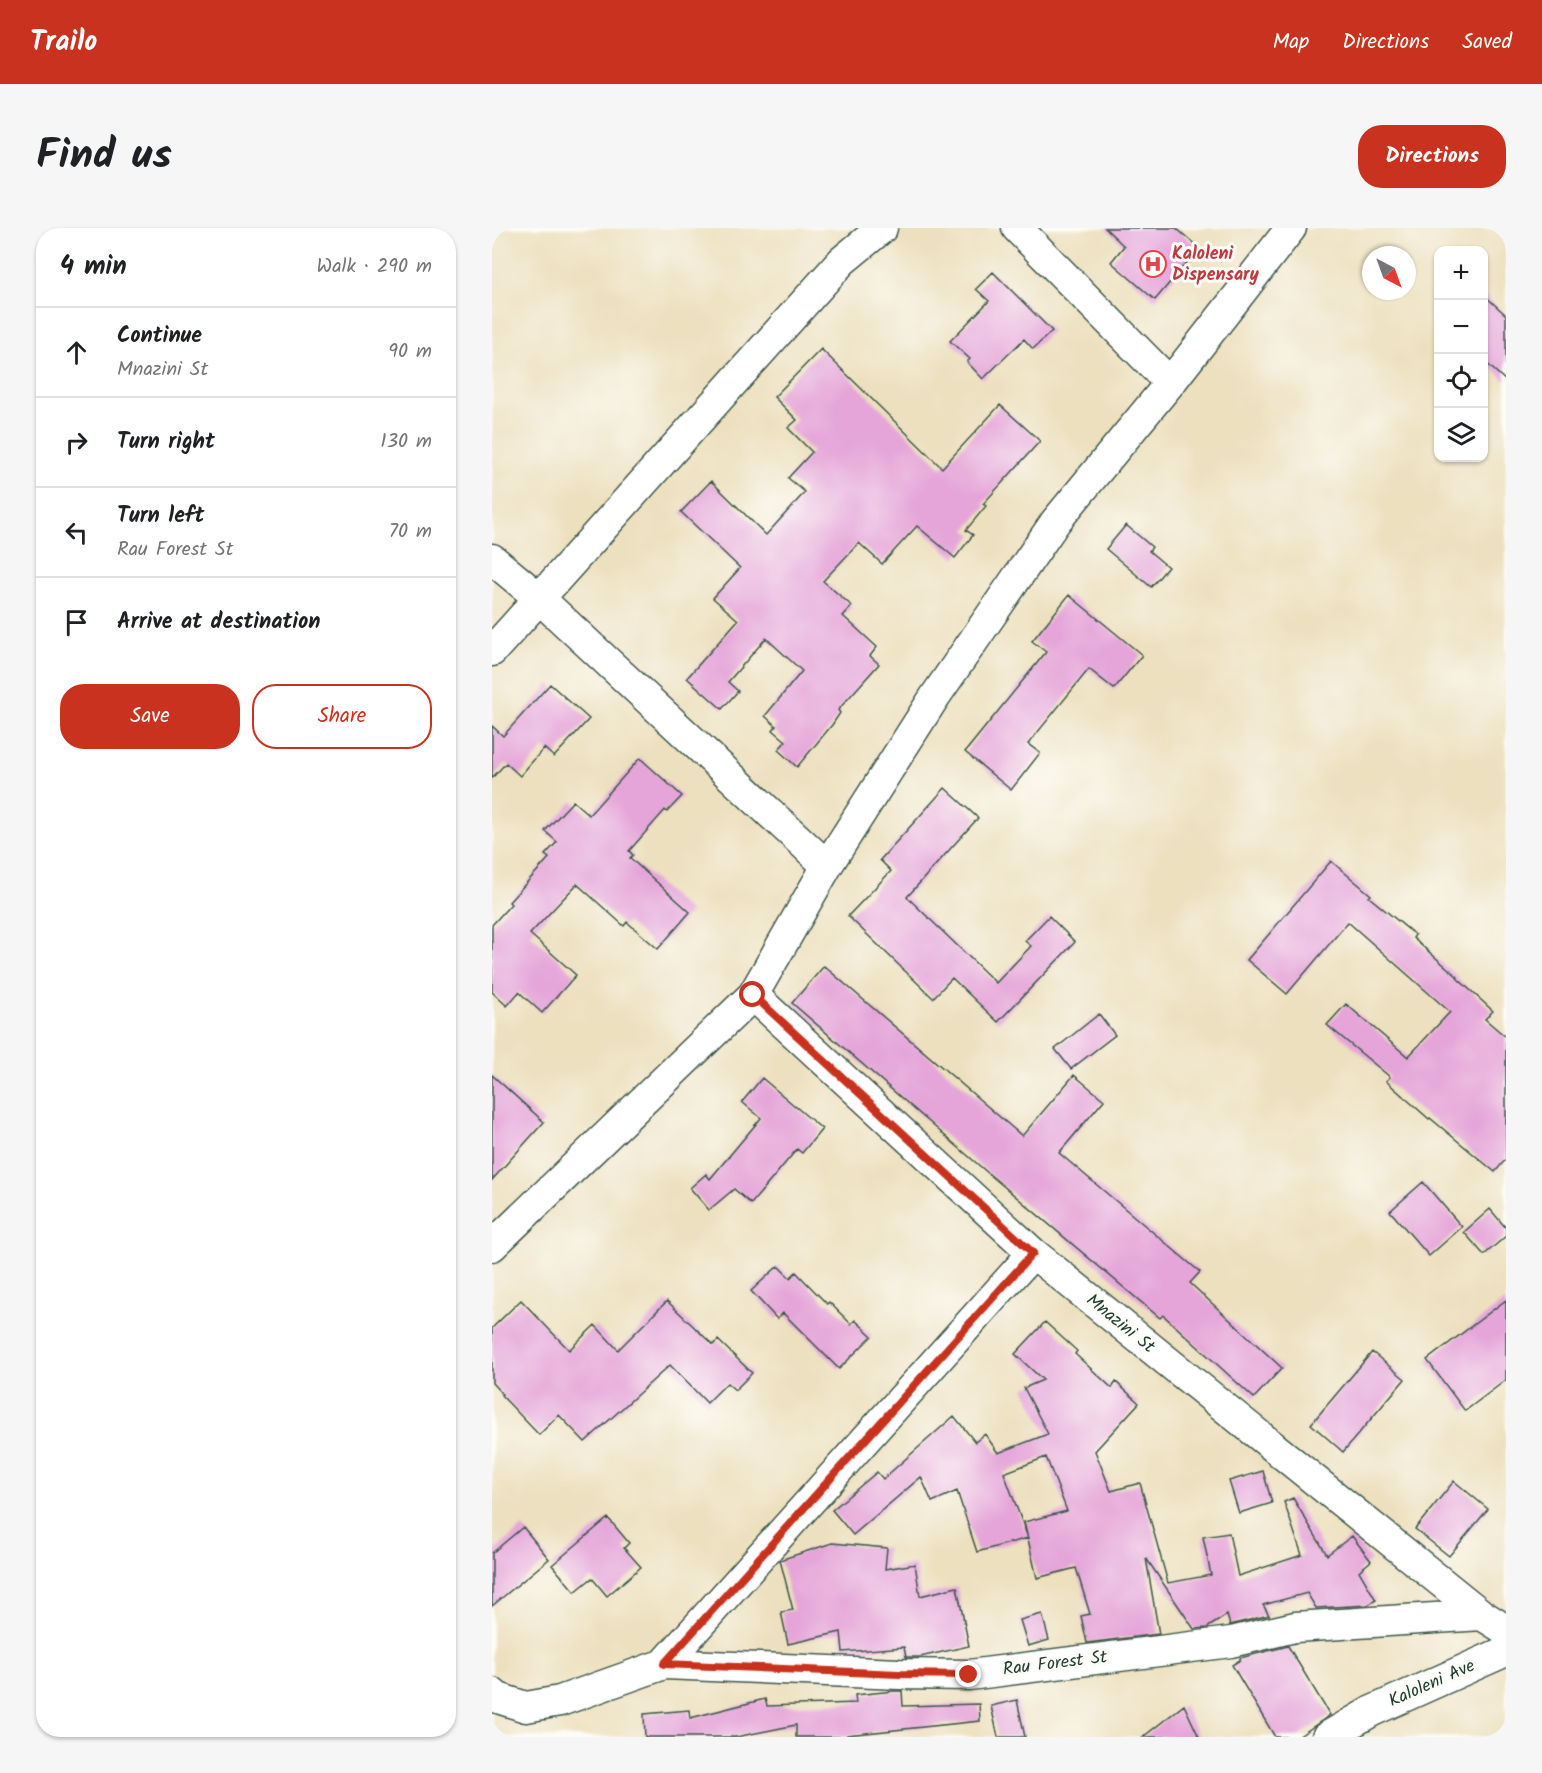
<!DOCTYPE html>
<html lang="en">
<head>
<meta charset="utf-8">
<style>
  :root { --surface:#fff; --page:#f6f6f6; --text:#202124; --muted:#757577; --line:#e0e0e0; --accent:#c8321e }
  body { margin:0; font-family:Kalam,sans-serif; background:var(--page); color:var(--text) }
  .controls { position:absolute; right:18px; top:18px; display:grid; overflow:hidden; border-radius:12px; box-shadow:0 2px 4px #0004 }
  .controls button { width:54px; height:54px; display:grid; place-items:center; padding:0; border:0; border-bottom:2px solid var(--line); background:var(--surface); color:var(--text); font:30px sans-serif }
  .compass { position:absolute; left:870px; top:18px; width:54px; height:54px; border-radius:50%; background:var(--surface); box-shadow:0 2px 4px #0004; rotate:139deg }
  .stop { position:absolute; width:18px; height:18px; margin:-14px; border:4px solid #c8321e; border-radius:50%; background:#fff }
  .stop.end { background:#c8321e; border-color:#fff; box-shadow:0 2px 6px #0008 }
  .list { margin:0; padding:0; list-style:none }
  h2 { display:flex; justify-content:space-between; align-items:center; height:78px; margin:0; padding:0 24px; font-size:26px }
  h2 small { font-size:20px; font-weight:400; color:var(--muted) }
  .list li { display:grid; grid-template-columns:39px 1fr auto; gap:18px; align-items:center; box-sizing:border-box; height:90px; padding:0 24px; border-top:2px solid var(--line) }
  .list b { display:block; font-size:22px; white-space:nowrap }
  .list p { margin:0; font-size:20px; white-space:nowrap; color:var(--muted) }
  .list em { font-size:20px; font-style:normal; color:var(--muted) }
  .actions { display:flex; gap:12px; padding:18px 24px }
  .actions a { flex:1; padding:14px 0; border:2px solid var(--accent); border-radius:24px; text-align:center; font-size:21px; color:var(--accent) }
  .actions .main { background:var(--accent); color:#fff }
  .icon { flex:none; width:33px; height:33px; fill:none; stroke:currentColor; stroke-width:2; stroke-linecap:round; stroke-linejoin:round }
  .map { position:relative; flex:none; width:1014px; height:1509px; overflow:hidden; border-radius:24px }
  header { display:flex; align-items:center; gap:36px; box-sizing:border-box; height:84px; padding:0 30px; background:var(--accent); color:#fff }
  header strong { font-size:28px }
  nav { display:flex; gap:33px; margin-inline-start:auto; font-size:21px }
  .intro { display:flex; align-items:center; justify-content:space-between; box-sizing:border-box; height:144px; padding:0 36px }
  h1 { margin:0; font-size:42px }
  .button { padding:15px 27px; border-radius:24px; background:var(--accent); color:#fff; font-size:21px; font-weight:700 }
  main { display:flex; gap:36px; padding:0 36px }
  aside { flex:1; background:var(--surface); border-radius:24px; box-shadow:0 2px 4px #0004 }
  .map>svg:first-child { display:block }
  .building { fill:#e5a5d9 }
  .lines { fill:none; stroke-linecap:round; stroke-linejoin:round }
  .minor-casing { stroke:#3e5549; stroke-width:33 }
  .minor { stroke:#fff; stroke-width:30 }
  .route { stroke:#c8321e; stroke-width:8 }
  .labels { text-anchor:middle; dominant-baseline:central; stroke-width:6; stroke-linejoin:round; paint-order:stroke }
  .health-label { font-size:18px; font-weight:bold; fill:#be3a42; stroke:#fdfcf7; text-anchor:start }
  .street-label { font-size:18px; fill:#1f3d34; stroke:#fdfcf7 }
</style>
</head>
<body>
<header>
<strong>Trailo</strong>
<nav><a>Map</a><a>Directions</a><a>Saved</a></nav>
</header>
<div class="intro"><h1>Find us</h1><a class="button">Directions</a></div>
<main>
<aside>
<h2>4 min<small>Walk · 290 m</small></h2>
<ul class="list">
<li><svg class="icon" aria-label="ahead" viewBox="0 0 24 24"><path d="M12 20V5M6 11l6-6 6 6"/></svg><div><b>Continue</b><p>Mnazini St</p></div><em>90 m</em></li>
<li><svg class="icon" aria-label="right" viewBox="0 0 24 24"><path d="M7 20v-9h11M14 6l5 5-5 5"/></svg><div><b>Turn right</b></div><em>130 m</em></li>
<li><svg class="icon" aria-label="left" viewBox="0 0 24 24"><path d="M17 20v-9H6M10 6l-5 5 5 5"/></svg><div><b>Turn left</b><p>Rau Forest St</p></div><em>70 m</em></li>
<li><svg class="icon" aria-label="arrive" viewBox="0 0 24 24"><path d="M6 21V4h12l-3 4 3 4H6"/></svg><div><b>Arrive at destination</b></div></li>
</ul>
<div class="actions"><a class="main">Save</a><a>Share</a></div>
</aside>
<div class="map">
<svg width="1014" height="1509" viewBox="0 0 1014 1509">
  <rect width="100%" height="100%" fill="#fdfcf7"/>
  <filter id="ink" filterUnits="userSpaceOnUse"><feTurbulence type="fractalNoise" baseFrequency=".0167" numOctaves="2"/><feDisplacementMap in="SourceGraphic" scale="12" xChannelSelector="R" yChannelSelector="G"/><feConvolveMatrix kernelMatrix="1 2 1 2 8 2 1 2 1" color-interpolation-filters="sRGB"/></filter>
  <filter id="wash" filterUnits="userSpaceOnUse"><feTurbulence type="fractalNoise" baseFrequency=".008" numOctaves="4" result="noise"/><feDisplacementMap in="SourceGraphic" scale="24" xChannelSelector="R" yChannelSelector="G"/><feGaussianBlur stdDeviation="1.35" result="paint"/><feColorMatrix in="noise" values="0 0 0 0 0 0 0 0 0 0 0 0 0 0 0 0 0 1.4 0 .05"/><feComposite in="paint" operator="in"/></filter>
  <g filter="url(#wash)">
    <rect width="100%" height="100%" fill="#ede0bf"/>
    <g id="blocks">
      <path class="building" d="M 613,0 L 684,0 L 707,20 L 663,72 L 619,34 L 632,18 Z
        M 501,44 L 560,103 L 541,121 L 532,111 L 491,151 L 475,134 L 478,131 L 458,113 L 497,73 L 484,61 Z
        M 992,67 L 1014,87 L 1014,153 L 992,133 Z
        M 329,121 L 450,240 L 508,177 L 548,213 L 491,276 L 494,278 L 474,302 L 481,307 L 463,330 L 425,298 L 390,336 L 367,315 L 331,353 L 360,378 L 351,388 L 385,419 L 378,428 L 387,436 L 346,482 L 348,485 L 340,497 L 305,539 L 286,522 L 294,513 L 281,502 L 284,498 L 273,488 L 310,443 L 274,410 L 236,454 L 246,463 L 230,481 L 195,450 L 246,392 L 221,370 L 248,340 L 189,284 L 219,253 L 274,307 L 313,264 L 296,250 L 320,224 L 296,200 L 305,192 L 282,169 Z
        M 634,297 L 660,319 L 657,323 L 676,339 L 659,359 L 614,321 Z
        M 577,367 L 650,427 L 622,461 L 597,441 L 536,516 L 548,525 L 519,562 L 473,524 L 554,424 L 540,413 Z
        M 58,456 L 97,491 L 62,529 L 52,520 L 28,548 L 14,535 L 0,550 L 0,498 L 11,508 Z
        M 148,530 L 190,568 L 175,584 L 173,582 L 137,623 L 141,627 L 138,630 L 198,684 L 166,721 L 135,694 L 132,698 L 85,656 L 38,706 L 84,747 L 50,785 L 27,764 L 15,778 L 0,764 L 0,697 L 19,676 L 17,674 L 57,630 L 53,627 L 65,614 L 53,603 L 81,573 L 97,587 Z
        M 453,560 L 486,590 L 415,669 L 504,755 L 539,718 L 533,713 L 557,688 L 583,714 L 506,794 L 460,750 L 441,770 L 356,688 L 399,643 L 388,632 Z
        M 839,633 L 879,667 L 877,669 L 923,707 L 921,710 L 966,749 L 965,750 L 1001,783 L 993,791 L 1014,809 L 1014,931 L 1003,944 L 938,890 L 937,891 L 894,853 L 898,849 L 835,797 L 854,776 L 916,829 L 958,784 L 856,694 L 795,766 L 755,732 Z
        M 332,738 L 530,908 L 582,847 L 612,872 L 567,925 L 708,1044 L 698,1055 L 790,1140 L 762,1170 L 671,1087 L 668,1090 L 497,946 L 300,775 Z
        M 607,786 L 623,807 L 579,841 L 563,821 Z
        M 0,847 L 52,894 L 0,952 Z
        M 270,850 L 330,901 L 310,925 L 305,921 L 259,976 L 242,961 L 217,982 L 198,960 L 214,946 L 218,951 L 269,890 L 250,874 Z
        M 931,954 L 970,999 L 937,1028 L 898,983 Z
        M 998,981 L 1014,1000 L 1014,1008 L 992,1027 L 972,1004 Z
        M 286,1038 L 298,1050 L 304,1044 L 335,1076 L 337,1074 L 359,1096 L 363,1092 L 380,1108 L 347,1141 L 291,1085 L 285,1091 L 259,1063 Z
        M 29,1072 L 77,1122 L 103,1097 L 126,1122 L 175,1073 L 221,1117 L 226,1112 L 260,1145 L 243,1162 L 235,1155 L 215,1175 L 178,1137 L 93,1214 L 67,1187 L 47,1207 L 9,1167 L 10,1166 L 0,1155 L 0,1100 Z
        M 1014,1072 L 1014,1152 L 973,1183 L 935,1132 Z
        M 553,1094 L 585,1123 L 583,1126 L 620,1160 L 624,1154 L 647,1175 L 603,1223 L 619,1263 L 648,1255 L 676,1355 L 719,1347 L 711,1309 L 737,1305 L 746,1348 L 810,1327 L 792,1274 L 801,1270 L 835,1327 L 860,1308 L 879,1333 L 867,1343 L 884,1372 L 876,1377 L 824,1380 L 815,1365 L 771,1377 L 777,1387 L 738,1397 L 735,1387 L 715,1400 L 702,1401 L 654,1330 L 667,1406 L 595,1415 L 589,1388 L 598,1386 L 584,1340 L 545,1350 L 532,1294 L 575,1283 L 554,1229 L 512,1245 L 536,1310 L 485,1324 L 465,1263 L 440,1274 L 429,1249 L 361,1307 L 340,1282 L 385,1244 L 391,1251 L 462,1188 L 483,1214 L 493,1206 L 506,1225 L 556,1206 L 532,1160 L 551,1152 L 523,1126 Z
        M 880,1124 L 913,1151 L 851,1224 L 819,1196 Z
        M 771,1243 L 780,1275 L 747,1285 L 737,1253 Z
        M 962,1253 L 996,1281 L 957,1328 L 923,1301 Z
        M 116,1290 L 137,1315 L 132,1320 L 149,1339 L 115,1368 L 100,1350 L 83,1364 L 60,1337 Z
        M 31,1299 L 57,1331 L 0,1378 L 0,1325 Z
        M 340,1315 L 395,1320 L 393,1341 L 423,1336 L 428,1368 L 465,1359 L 477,1418 L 428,1429 L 414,1429 L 412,1419 L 351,1424 L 349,1404 L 296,1416 L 289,1384 L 301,1382 L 288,1332 Z
        M 550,1386 L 557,1412 L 536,1418 L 528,1392 Z
        M 796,1418 L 838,1487 L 806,1509 L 783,1509 L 740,1437 L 748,1432 L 748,1430 Z
        M 402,1463 L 410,1463 L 411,1478 L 487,1476 L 488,1493 L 355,1507 L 355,1509 L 304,1509 L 304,1497 L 244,1509 L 153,1509 L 152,1486 L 197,1482 L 198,1490 L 273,1471 L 275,1478 L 364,1475 L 363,1467 Z
        M 525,1472 L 533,1509 L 506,1509 L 499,1478 Z
        M 692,1477 L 707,1509 L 651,1509 Z"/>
    </g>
  </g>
  <g filter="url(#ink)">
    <use href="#blocks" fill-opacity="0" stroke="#3e5549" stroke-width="1.5"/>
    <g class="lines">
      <defs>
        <path id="minor" d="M 525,0 L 678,155
          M 0,331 L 47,370 L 335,638
          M 0,423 L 350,33 L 390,0
          M 261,767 L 541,1025 L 990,1387 L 1014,1402
          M 0,1018 L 261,767 L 335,638 L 442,470 L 564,293 L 678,155 L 799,0
          M 172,1436 L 541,1025
          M 0,1465 L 6,1470 L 34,1479 L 68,1473 L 172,1436 L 407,1446 L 477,1447 L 739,1414 L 803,1399 L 990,1387
          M 835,1509 L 880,1483 L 1014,1423"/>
      </defs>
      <use href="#minor" class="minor-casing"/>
      <use href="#minor" class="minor"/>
    </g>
  </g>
  <g class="lines" filter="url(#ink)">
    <path class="route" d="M 261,767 L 541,1025 L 172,1436 L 407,1446 L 477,1447"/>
  </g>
  <defs>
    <symbol id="hospital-ring" viewBox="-11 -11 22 22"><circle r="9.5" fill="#fdfcf7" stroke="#e0444e" stroke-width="1.5"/><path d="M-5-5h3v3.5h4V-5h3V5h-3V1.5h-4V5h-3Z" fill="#e0444e"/></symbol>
  </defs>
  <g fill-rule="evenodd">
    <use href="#hospital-ring" x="646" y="21" width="30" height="30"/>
  </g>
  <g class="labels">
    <g class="health-label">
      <text x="680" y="26">Kaloleni<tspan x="680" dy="21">Dispensary</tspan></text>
    </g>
    <g class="street-label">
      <text transform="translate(628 1096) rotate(39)">Mnazini St</text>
      <text transform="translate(563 1436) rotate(-7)">Rau Forest St</text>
      <text transform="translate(940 1456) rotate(-24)">Kaloleni Ave</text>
    </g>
  </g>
</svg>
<div class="controls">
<button>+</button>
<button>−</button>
<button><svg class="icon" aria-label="locate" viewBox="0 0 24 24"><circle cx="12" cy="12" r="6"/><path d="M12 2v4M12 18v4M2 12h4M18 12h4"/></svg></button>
<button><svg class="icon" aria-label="layers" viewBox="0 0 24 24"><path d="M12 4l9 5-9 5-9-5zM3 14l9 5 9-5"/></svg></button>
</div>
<svg class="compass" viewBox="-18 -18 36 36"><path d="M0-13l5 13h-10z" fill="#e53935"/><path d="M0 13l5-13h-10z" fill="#757577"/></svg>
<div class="stop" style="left:261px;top:767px"></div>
<div class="stop end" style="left:477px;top:1447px"></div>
</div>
</main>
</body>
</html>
